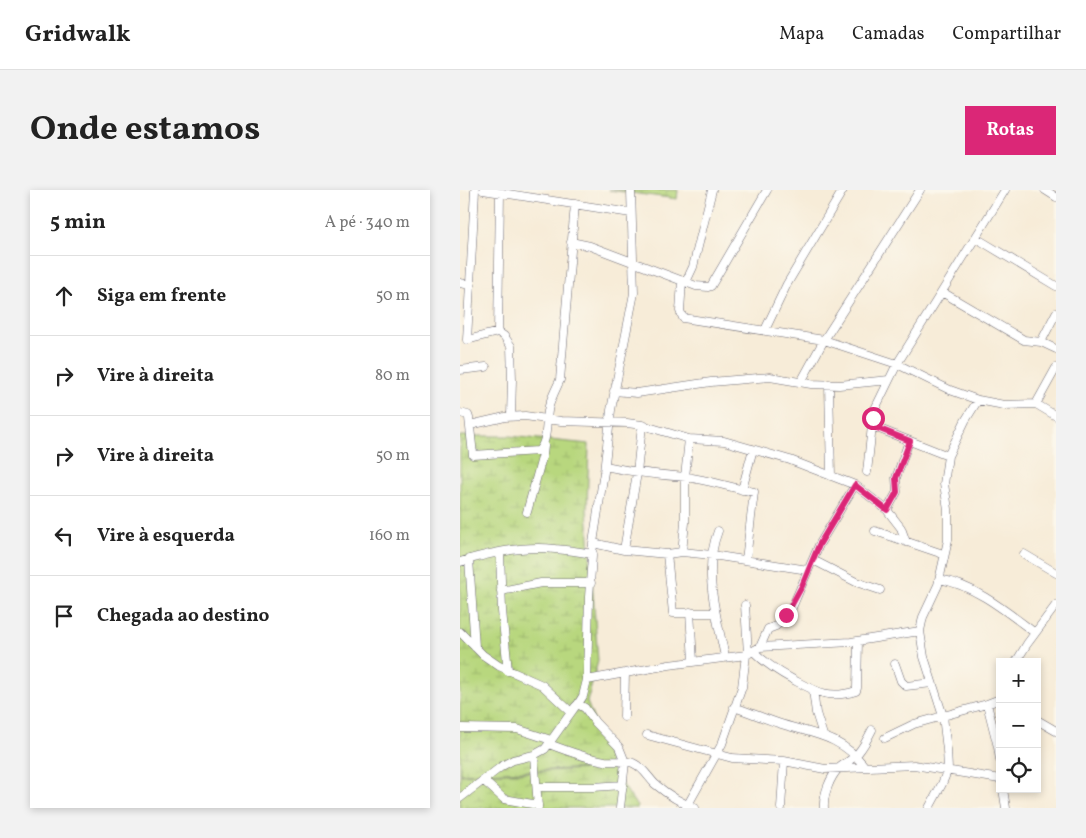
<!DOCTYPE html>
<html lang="pt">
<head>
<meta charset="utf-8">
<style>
  :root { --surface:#fff; --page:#f2f2f2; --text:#222; --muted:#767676; --line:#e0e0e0; --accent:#db2777 }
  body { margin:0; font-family:Vollkorn,serif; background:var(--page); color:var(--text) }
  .controls { position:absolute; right:15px; bottom:15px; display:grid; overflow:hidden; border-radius:0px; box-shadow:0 2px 8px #0003 }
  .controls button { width:45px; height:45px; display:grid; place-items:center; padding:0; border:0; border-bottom:1px solid var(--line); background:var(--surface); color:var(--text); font:25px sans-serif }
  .stop { position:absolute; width:15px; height:15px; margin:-11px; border:4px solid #db2777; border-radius:50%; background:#fff }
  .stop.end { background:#db2777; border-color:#fff; box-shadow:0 1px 5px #0008 }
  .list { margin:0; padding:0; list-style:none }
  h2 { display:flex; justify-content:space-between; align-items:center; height:65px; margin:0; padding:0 20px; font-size:21px }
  h2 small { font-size:16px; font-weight:400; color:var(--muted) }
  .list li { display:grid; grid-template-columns:32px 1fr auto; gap:15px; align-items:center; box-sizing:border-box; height:80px; padding:0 20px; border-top:1px solid var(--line) }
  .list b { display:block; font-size:19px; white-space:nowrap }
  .list em { font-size:16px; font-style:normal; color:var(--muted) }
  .icon { flex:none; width:28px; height:28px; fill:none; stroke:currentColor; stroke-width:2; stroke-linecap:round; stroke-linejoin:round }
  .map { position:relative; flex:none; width:596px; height:618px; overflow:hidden; border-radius:0px }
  header { display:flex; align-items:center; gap:30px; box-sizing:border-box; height:70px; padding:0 25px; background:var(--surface); border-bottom:1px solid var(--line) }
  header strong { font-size:24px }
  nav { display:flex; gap:28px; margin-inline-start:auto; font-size:18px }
  .intro { display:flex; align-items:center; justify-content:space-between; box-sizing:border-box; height:120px; padding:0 30px }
  h1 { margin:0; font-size:35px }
  .button { padding:12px 22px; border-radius:0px; background:var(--accent); color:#fff; font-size:18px; font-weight:700 }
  main { display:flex; gap:30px; padding:0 30px }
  aside { flex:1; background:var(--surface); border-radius:0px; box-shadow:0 2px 8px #0003 }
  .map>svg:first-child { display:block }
  .wetland { fill:url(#wetland-marsh); stroke:#6d7c5c }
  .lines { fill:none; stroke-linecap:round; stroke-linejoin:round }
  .minor-casing { stroke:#6d6972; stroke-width:9 }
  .minor { stroke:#fff; stroke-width:8 }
  .route { stroke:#db2777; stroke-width:6 }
</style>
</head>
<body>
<header>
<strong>Gridwalk</strong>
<nav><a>Mapa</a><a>Camadas</a><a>Compartilhar</a></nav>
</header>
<div class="intro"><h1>Onde estamos</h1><a class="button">Rotas</a></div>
<main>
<aside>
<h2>5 min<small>A pé · 340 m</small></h2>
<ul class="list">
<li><svg class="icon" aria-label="ahead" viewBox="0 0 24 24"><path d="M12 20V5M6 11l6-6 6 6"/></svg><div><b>Siga em frente</b></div><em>50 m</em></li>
<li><svg class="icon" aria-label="right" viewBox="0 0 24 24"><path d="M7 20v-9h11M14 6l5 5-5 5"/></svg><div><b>Vire à direita</b></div><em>80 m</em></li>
<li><svg class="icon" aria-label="right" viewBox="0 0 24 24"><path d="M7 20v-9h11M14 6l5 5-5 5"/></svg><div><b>Vire à direita</b></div><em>50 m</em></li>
<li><svg class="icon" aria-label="left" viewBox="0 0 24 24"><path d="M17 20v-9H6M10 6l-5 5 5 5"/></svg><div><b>Vire à esquerda</b></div><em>160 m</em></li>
<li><svg class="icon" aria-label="arrive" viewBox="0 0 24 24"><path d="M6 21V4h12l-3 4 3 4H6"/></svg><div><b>Chegada ao destino</b></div></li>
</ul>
</aside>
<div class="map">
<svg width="596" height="618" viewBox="0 0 596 618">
  <defs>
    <pattern id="wetland-marsh" width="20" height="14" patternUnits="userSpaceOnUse" patternTransform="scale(1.25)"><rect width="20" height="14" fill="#b8d77e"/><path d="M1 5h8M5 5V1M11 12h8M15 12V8" fill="none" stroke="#9eb86e"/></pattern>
  </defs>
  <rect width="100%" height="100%" fill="#fbf7ec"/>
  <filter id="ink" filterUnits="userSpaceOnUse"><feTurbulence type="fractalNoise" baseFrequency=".02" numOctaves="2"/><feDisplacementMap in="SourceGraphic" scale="10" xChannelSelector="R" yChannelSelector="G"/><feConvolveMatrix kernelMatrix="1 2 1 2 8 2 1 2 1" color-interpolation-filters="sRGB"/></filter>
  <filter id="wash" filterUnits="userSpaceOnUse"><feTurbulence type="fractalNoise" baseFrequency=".0096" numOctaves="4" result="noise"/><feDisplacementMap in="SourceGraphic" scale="20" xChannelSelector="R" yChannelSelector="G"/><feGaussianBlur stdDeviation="1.12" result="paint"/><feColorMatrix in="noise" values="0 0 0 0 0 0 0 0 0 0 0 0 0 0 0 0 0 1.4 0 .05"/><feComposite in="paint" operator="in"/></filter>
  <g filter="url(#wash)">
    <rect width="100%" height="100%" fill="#f7ecd8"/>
    <path class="wetland" d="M 149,0 L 218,0 L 217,9 Z
      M 0,246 L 49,246 L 129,254 L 127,320 L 138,471 L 127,512 L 152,577 L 0,584 Z
      M 152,578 L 178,618 L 0,618 L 0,585 Z"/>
  </g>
  <g filter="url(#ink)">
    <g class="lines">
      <defs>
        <path id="minor" d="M 15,0 L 7,150 L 38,142 L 44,146 L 51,156 L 52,190 L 51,226
          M 23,0 L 171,23
          M 585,0 L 596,7
          M 516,48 L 596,96
          M 111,52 L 130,56 L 236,96 L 248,97 L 251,96 L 307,0
          M 222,91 L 220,121 L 223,128 L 364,150 L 437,174 L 490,200 L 518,210 L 544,215 L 576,214 L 596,178
          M 226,92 L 233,77 L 252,0
          M 0,93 L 11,95
          M 482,102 L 564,150 L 581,152 L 596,159
          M 305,140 L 327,94 L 383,0
          M 38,142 L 40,3
          M 581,152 L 596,123
          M 0,180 L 26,177
          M 341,192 L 364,150 L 460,0
          M 369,194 L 371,286
          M 154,201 L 177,203 L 251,192 L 310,187 L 351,194 L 379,195 L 429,190
          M 576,214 L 596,226
          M 0,223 L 8,225 L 9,228 L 13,265 L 78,261 C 89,252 85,230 89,216 C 92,206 96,199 100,190 L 115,14
          M 10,235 L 45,227 L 65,226 L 101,231 L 167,233 L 182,235 L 229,249 L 264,251 L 330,270 L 395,295 L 427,320 L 441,338 L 446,352
          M 488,266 L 412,236 L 415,219 L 437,174 L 545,0
          M 145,276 C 172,282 198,285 226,287 C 249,290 272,298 294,302 L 286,370
          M 407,282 L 412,236
          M 282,300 L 293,259
          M 427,320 L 437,302 L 436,288 L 449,251
          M 67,322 L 83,264 L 84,256
          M 258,341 C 242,383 257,426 265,467
          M 415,341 L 483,364
          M 133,353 L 164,360 L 207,364 L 222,362 L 252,365 L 348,380
          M 164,360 L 177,283 L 182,235
          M 222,362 L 225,333 L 225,287 L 229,249
          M 40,363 L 42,421 L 48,481
          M 207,364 L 213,423 L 254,423
          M 564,364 L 596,383
          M 9,369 L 15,457
          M 353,370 L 396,392 L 420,400
          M 0,372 C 29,363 64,355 95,359 C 108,360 121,362 133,364
          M 479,389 C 515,395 547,422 575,443
          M 41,401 L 81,393 L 131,393
          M 285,415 L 288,464
          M 230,422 L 233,471
          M 0,442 L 23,465 L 39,476 L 82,495 L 111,522
          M 300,457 L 308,439 L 316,436 L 331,420 L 359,355 L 395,295
          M 293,461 C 305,473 317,481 332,489 C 355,501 368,510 396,501 L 397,498 L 398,451
          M 556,472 L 567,454 L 596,415
          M 435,474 L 441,491 L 446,496 L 472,493
          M 127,490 L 209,475 L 286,465 L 300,457 L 391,452 L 460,441
          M 353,500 L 356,523 L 363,545
          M 118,514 L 125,518 L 135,532 L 159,557 L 165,572 L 160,618
          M 527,514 L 538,557 L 540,570
          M 274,517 C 289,522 303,528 318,533 C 352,544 381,545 405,577
          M 164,527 L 165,483
          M 577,530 L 596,541
          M 0,538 L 57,539 L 91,550
          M 187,545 L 272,568 L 324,571 L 365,579 L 454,575 L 540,589
          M 425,548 L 454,534 L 527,514 L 540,509
          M 89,554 C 107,561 126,568 145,571 C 154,572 165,570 173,573 C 183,577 188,587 195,594 C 207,604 221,613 235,618
          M 74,565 L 78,617
          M 24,591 L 44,609 L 78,615
          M 77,597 L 133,597 L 163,595
          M 543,599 L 546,618
          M 0,608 L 42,576 L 53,570 L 74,565 L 85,559 L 115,517 L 118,514 L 123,506 L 127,490 L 129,407 L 133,353 L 144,282 L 151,220 L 174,103 L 171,0
          M 226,618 L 262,554 L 282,497 L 286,465
          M 321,618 L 324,571
          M 364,618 C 363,605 370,587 379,578 C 385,573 392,570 398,563 C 404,556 408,548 412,540
          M 469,618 L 482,594 L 488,579 L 487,560 L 483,526 L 464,467 L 460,441 L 463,427 L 478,395 L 488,350 L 488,319 L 484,294 L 488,266 L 505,231 L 518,210"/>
      </defs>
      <use href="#minor" class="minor-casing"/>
      <use href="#minor" class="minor"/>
    </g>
  </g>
  <g class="lines" filter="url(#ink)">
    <path class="route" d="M 326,425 L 342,396 L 359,355 L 395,295 L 427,320 L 437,302 L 436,288 L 450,251 L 412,236 L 413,228"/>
  </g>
</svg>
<div class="controls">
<button>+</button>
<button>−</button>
<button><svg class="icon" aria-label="locate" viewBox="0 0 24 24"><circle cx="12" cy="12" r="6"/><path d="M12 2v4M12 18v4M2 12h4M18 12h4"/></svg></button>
</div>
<div class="stop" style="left:413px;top:228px"></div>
<div class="stop end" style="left:326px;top:425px"></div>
</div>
</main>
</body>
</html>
